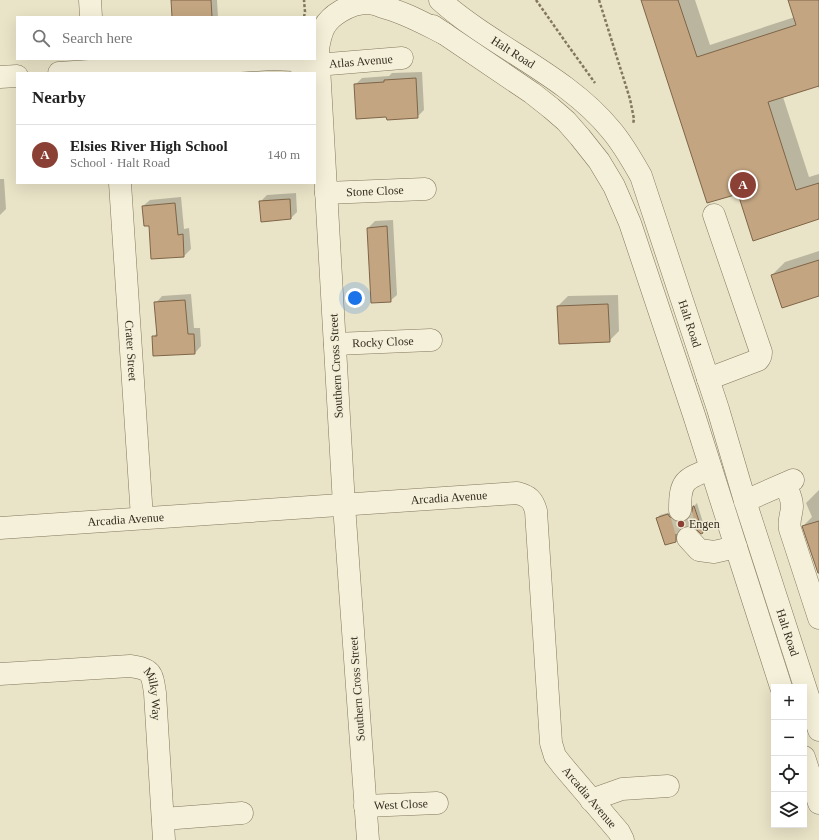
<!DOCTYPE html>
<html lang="en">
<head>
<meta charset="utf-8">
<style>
  :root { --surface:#fff; --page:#f2f2f2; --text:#222; --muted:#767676; --line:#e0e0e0; --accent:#8b4035 }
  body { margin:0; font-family:Georgia,serif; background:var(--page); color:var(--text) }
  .controls { position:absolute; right:12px; bottom:12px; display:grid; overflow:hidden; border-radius:0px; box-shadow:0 4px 16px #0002 }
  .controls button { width:36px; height:36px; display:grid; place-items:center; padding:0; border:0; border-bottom:1px solid var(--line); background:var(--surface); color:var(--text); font:20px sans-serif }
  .you { position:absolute; left:355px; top:298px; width:14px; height:14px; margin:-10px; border:3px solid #fff; border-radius:50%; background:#1a73e8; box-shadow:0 0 0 6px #1a73e833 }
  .badge { display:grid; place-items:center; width:26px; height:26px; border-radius:50%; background:var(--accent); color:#fff; font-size:13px; font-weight:700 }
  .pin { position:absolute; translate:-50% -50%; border:2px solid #fff; box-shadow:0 1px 4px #0006 }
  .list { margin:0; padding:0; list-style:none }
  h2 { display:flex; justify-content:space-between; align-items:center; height:52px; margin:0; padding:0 16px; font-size:17px }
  h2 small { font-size:13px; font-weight:400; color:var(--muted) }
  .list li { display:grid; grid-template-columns:26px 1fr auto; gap:12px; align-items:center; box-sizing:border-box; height:60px; padding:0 16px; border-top:1px solid var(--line) }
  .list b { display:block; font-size:15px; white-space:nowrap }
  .list p { margin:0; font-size:13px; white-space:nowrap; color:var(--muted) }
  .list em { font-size:13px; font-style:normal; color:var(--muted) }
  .icon { flex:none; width:22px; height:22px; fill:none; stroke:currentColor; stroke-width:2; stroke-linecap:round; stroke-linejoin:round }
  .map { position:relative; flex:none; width:819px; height:840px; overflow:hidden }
  .search { position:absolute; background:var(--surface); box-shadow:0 4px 16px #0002; left:16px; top:16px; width:300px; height:44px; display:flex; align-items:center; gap:10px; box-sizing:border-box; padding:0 14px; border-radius:0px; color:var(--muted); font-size:15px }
  .panel { position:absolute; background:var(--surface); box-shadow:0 4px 16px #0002; left:16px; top:72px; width:300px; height:112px; border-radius:0px }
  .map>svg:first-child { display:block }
  .shadow { fill:#0003 }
  .building { fill:#c3a581; stroke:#7f6547 }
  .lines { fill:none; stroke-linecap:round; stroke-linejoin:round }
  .minor-tunnel { stroke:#c5bfa6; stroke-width:22; stroke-dasharray:22 11; stroke-linecap:butt }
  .minor-casing { stroke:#83775e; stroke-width:23 }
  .path { stroke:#83775e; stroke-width:2.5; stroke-dasharray:3 2; stroke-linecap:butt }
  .minor { stroke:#f5f0d9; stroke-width:22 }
  .poi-dot { fill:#8b4035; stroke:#f2edd6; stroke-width:1.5 }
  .labels { text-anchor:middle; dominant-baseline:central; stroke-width:3; stroke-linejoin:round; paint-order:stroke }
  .street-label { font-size:12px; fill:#352d20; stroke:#f2edd6 }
  .poi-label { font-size:12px; fill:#352d20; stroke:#f2edd6; text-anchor:start }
</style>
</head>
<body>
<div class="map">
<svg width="819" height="840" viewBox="0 0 819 840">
  <rect width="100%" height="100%" fill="#e9e3c7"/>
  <path class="shadow" d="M 172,0 L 217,0 L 218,17 L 173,17 Z
    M 642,0 L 695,0 L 710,45 L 795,17 L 789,0 L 819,0 L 819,89 L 818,86 L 783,97 L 809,177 L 819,174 L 819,218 L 738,192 Z
    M 422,72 L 424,110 L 417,117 L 387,116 L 355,85 L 362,78 L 389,76 L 392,73 Z
    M 0,179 L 4,179 L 6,209 L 0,215 Z
    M 296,193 L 297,212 L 291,218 L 260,202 L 267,195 Z
    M 181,197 L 184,229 L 189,228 L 191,249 L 184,256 L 152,258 L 150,224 L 143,206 L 150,200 Z
    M 393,220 L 397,295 L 390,301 L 368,228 L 375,221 Z
    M 819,251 L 819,295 L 772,275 L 785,262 Z
    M 191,294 L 194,328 L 200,328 L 201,346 L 195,353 L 153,337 L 158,332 L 156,303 L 162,296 Z
    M 618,295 L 619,331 L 609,341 L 559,343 L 558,306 L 568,296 Z
    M 819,490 L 819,574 L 803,526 L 812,517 L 806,503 Z
    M 697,503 L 705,529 L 702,532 L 692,525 L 685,525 L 679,530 L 679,538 L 676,541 L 657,518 L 660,515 L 671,512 L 683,520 L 690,518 L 692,516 L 694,506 Z"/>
  <path class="building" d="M 171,0 L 211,0 L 212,17 L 172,17 Z
    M 641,0 L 678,0 L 697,57 L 796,25 L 788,0 L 819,0 L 819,86 L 768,102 L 796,190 L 819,183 L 819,219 L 753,241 L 738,194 L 707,203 Z
    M 416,78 L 418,118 L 387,120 L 386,117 L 356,119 L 354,84 L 384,82 L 384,80 Z
    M 290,199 L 291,219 L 261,222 L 259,201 Z
    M 175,203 L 178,235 L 183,234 L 184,257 L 151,259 L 149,226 L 144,226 L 142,206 Z
    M 387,226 L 391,302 L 371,303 L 367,228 Z
    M 819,260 L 819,296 L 782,308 L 771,275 Z
    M 185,300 L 188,334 L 194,334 L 195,354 L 153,356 L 152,336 L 157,336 L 154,302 Z
    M 608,304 L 610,342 L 559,344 L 557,306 Z
    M 693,506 L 694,506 L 703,533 L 701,534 L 697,530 L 692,526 L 685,526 L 680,529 L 676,534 L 676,542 L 665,545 L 656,518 L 668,514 L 669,516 L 674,521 L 679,522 L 686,521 L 691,516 Z
    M 819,521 L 819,573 L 818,573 L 802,526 Z"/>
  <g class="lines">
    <path class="minor-tunnel" d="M 680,510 L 688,538"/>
    <defs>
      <g id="minor">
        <path d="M 90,0 L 91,17"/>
        <path id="s1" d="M 440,0 C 451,10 463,19 476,28 C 522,60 575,86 611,130 C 623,144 632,160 641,176 L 718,409 L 745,501 L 819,730"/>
        <path d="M 433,26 L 532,93 L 551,108 L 566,121 L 580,137 L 599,161 L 614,186 L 630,223 L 694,415 L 736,547 L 781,687"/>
        <path id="s2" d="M 59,73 L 272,59 L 293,60 L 304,66 L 402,58"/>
        <path d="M 0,77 L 17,76"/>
        <path id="s3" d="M 120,183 L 142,518"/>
        <path id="s4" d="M 326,193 L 425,189"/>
        <path id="s5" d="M 335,344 L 431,340"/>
        <path d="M 708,379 L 758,360 C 761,357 761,355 761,352 L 714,215"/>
        <path d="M 785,484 C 788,491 792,498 792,506 C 792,514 788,520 790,529 L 819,618"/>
        <path d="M 745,501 L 793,480"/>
        <path d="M 680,510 C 680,481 684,479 711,469"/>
        <path id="s6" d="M 0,528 L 517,493 C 529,496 533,500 536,511 L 551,743 L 555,756 L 562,765 L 619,832 L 623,840"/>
        <path d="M 688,538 L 699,550 L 714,552 L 736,547"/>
        <path id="s7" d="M 0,674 L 130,666 C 152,669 152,673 155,693 L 164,840"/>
        <path d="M 804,757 L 819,803"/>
        <path d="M 591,800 L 622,789 L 668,786"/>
        <path id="s8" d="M 365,806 L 437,803"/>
        <path d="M 163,819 L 242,813"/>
        <path d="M 368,840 L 344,505 L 318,49 C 321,31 324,21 341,11 C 348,7 359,3 367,3 C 372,3 378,5 383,7 C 404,12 425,24 445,34"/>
      </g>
    </defs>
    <use href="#minor" class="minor-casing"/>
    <path class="path" d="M 536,0 L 567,44 L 595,83
      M 599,0 L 630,99 L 634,119 L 633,124
      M 304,17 L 305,12 L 304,0"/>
    <use href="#minor" class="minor"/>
  </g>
  <circle class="poi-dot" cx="681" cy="524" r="4"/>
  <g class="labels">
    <g class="street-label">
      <text stroke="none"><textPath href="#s1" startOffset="90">Halt Road</textPath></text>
      <text stroke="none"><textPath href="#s2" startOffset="304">Atlas Avenue</textPath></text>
      <text stroke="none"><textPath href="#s4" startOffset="49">Stone Close</textPath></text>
      <text stroke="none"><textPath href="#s1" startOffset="426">Halt Road</textPath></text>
      <text stroke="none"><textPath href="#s5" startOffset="48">Rocky Close</textPath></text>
      <text stroke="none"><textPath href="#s3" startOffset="168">Crater Street</textPath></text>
      <text transform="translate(336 366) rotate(-93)">Southern Cross Street</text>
      <text stroke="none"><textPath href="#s6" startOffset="450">Arcadia Avenue</textPath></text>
      <text stroke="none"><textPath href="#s6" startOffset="126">Arcadia Avenue</textPath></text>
      <text stroke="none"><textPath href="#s1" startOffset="750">Halt Road</textPath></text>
      <text transform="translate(357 689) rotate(-94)">Southern Cross Street</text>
      <text stroke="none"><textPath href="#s7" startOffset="173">Milky Way</textPath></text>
      <text stroke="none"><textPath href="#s6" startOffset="846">Arcadia Avenue</textPath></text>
      <text stroke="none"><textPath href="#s8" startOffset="36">West Close</textPath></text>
    </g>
    <g class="poi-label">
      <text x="689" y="524">Engen</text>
    </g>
  </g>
</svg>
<div class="controls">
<button>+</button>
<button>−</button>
<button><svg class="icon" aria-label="locate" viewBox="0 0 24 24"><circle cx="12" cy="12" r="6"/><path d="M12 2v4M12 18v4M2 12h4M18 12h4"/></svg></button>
<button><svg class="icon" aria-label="layers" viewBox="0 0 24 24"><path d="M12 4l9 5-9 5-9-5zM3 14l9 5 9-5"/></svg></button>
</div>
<div class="you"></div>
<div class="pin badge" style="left:743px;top:185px">A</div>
<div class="search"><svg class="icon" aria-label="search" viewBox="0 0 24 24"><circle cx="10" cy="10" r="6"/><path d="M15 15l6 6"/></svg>Search here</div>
<section class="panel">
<h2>Nearby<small></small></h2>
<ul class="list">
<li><span class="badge">A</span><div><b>Elsies River High School</b><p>School · Halt Road</p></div><em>140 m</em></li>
</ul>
</section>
</div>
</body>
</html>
